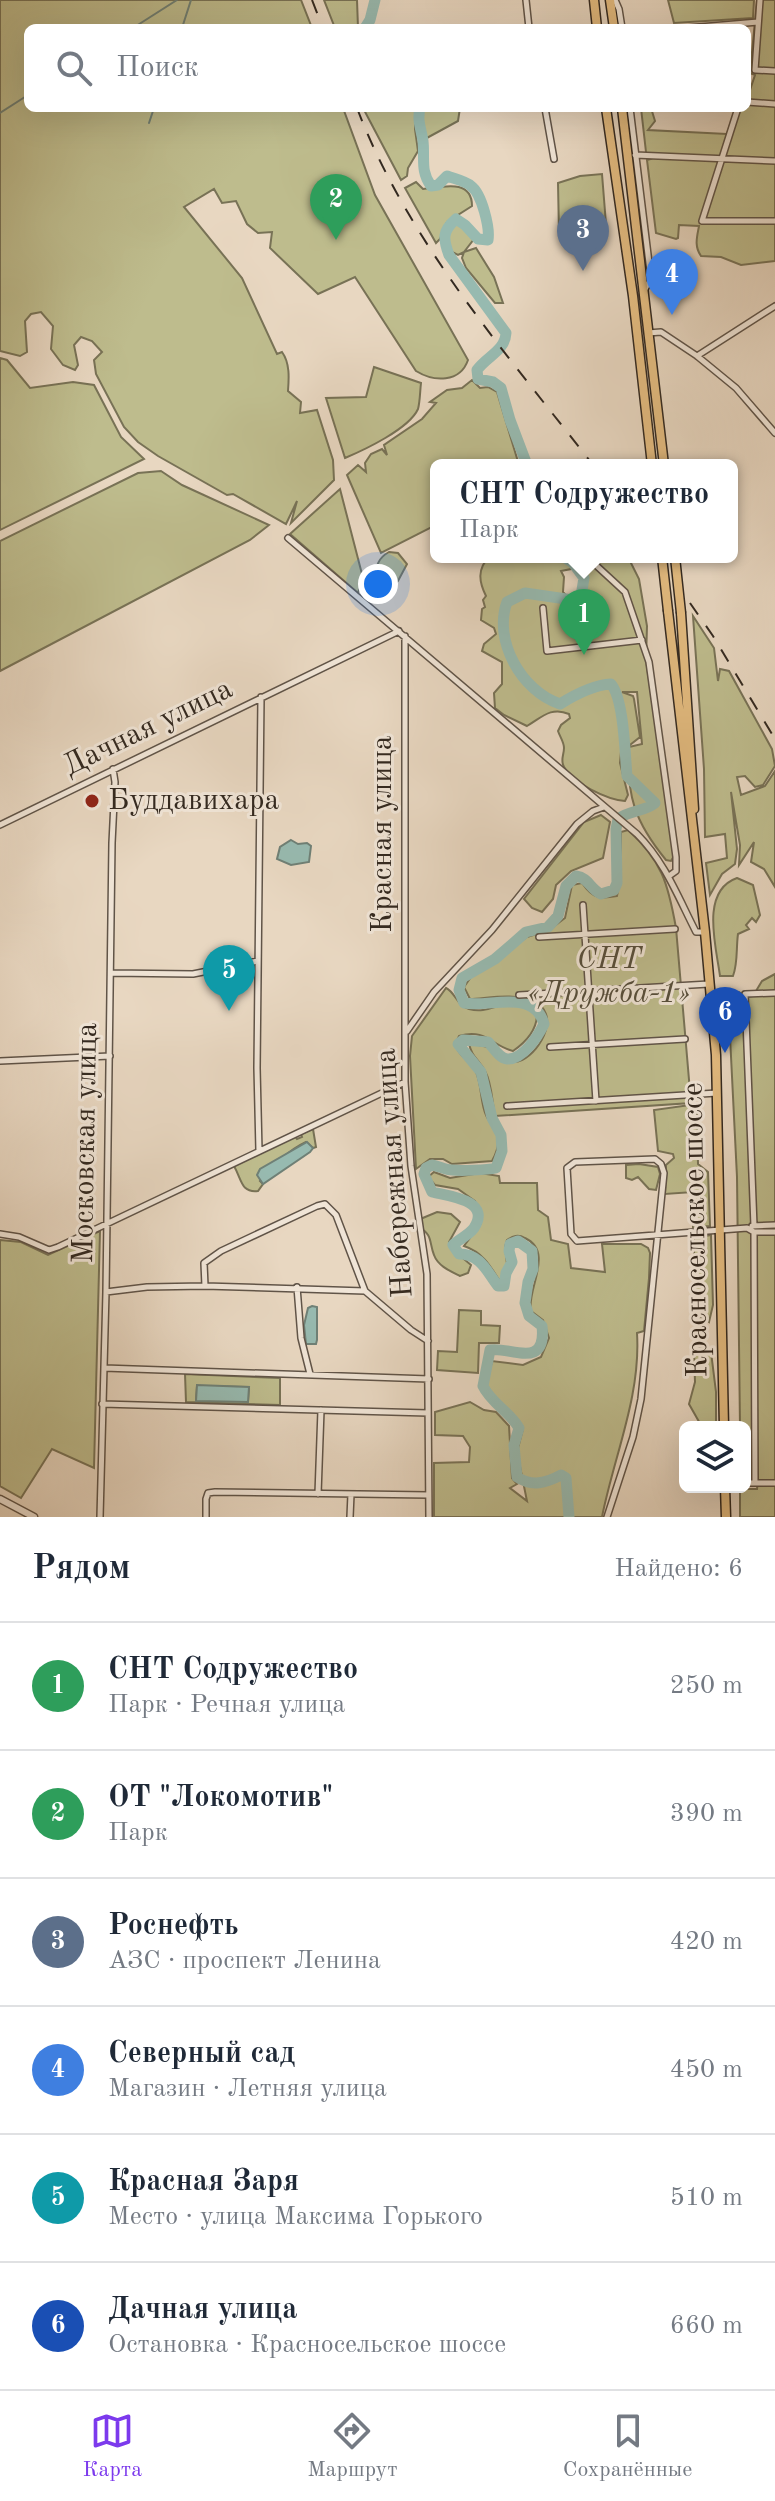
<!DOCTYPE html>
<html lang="ru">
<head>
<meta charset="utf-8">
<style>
  :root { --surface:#fff; --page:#f6f6f7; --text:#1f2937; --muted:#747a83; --line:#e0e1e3; --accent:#7c3aed }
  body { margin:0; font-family:"Old Standard TT",serif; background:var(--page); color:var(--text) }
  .controls { position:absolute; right:24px; bottom:24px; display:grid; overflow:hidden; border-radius:12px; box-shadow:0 8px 32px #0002 }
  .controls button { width:72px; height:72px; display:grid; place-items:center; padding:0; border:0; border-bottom:2px solid var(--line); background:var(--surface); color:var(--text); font:40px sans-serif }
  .you { position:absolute; left:378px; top:584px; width:28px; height:28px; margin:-20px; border:6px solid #fff; border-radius:50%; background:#1a73e8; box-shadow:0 0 0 12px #1a73e833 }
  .badge { display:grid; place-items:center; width:52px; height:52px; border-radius:50%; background:var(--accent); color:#fff; font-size:26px; font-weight:700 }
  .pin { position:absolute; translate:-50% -66px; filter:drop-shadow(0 2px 4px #0008) }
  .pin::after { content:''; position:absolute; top:42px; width:28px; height:24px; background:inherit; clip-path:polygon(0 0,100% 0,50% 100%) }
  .popup { position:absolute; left:430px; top:459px; width:308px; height:104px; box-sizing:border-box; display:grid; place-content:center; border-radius:12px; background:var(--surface); filter:drop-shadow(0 2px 6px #0005); font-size:26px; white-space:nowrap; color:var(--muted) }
  .popup b { font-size:30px; color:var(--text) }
  .popup::after { content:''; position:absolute; left:50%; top:100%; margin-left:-16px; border:16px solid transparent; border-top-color:var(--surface) }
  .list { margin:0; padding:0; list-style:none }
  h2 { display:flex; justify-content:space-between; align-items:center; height:104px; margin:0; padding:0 32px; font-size:34px }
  h2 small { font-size:26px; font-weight:400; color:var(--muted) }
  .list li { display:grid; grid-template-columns:52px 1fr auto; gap:24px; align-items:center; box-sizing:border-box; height:128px; padding:0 32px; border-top:2px solid var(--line) }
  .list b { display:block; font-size:30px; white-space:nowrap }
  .list p { margin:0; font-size:26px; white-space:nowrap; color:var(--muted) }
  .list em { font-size:26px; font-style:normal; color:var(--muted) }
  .icon { flex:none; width:44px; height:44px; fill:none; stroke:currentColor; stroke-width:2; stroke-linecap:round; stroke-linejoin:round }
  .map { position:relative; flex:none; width:775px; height:1517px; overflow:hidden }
  .search { position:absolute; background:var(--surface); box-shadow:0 8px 32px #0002; left:24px; right:24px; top:24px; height:88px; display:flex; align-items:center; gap:20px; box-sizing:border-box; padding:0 28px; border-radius:12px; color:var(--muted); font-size:30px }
  .sheet { height:872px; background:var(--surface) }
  nav { display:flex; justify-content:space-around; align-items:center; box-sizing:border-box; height:112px; border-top:2px solid var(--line); background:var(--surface); font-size:22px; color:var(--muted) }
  nav a { display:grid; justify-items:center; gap:4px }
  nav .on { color:var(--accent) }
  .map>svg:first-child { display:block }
  .green { fill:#bebc8d; stroke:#787256; stroke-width:2; fill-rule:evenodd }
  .water { fill:#97bab0; stroke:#6f8076; stroke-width:2 }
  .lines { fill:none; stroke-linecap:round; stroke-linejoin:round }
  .stream { stroke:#6f8076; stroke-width:2 }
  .river { stroke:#97bab0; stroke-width:11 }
  .minor-casing { stroke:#605448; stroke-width:8 }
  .tertiary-casing { stroke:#605448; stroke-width:9 }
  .trunk-casing { stroke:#332920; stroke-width:11 }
  .minor { stroke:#f0e5d7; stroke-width:5 }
  .tertiary { stroke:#f0e5d7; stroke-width:6 }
  .trunk { stroke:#e4bc80; stroke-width:8 }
  .rail { stroke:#332920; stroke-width:2; stroke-dasharray:14 14; stroke-linecap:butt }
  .trunk-bridge-casing { stroke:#332920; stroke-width:11; stroke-linecap:butt }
  .trunk-bridge { stroke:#e4bc80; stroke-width:8 }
  .poi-dot { fill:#8f2418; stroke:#f0e5d7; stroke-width:3 }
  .labels { text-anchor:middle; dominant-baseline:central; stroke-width:6; stroke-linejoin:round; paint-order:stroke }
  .street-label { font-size:30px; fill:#332920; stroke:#f0e5d7 }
  .poi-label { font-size:30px; fill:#332920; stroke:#f0e5d7; text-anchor:start }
  .park-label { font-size:30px; font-style:italic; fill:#564e3b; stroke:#f0e5d7 }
</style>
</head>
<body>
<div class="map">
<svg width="775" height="1517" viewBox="0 0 775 1517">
  <rect width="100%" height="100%" fill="#e8d7c1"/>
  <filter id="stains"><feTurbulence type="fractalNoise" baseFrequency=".0025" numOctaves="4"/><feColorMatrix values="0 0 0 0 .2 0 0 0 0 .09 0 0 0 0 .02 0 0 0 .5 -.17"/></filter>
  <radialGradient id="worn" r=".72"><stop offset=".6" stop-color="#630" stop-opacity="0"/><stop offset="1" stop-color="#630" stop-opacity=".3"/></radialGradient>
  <path class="green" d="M 0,0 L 301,0 L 312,28 L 28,28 L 28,108 L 343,108 L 375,195 L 468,360 C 460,383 434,382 416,371 L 355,277 L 318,294 L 270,248 L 272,232 L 258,233 L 247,224 L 236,201 L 222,203 L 214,189 L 184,207 L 242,278 L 277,354 L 282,352 C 290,363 289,378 288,391 L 301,402 L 300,413 L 317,410 L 333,460 L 334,480 L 291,523 L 297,501 L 286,524 L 233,494 L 227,495 L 158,456 L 138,442 L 124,427 L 96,374 L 94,360 L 102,352 L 92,341 L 81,337 L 74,345 L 78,365 L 75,370 L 63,365 L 51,349 L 53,326 L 41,312 L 31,314 L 25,321 L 27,352 L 20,356 L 0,351 Z
    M 324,0 L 357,0 L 358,28 L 335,28 Z
    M 668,0 L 754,0 L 753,18 L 674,23 Z
    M 757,0 L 775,0 L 775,261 L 741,265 L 721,257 L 701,256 C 694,246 697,237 699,226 L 679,225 L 678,238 L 676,239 L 656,233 L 647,160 L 651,159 L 646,152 L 641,108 L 651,108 L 655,121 L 648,130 L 727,134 L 736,108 L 747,108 L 747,99 L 755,75 L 750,73 Z
    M 363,108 L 415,108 L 415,129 L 418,151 L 408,168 L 407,176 L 401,180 Z
    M 422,108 L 460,108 L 458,121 L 425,139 L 420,127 Z
    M 602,174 L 606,224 L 601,228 L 559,234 L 558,183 L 580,176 Z
    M 416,182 L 423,189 C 442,187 472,178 472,206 L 447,222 L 440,239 L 436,243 L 405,188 Z
    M 455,224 L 462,226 L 474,239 L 464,252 L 476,248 L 494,277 L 503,303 L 495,303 L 466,268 L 462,258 L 464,252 L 458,255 L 450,251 C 445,241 446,230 455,224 Z
    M 0,358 L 7,360 L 30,388 L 73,382 L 94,385 L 121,437 L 144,459 L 0,530 Z
    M 374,367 L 421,383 C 420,391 420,402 418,409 C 409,429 364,450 345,458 L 326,398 L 366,397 Z
    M 472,380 L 480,388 L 488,387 L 497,392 L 519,465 L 460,465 L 461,463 L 435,465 L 436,525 L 381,553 L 347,475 L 358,465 L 366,472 L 365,463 L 371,454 L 382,449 L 387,455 L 384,445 L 422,419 L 436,403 L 430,402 L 447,390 L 462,388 Z
    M 161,471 L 182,485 L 269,525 L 250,540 L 0,671 L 0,541 L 138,473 Z
    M 340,489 L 363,578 L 358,593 L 290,534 Z
    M 389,552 L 398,553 L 407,564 L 398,581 L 377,601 L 372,591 C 379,575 371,562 389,552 Z
    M 489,557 L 511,557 L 526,562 L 538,557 L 561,557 L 573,565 L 571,569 L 561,571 L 564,577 L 563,592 L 575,606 L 569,609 L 573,611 L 586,599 C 587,581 582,569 567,557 L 628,557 L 639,579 L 647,626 L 646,660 L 675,854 L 671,861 L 666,860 C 635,822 626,796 629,747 L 642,744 L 637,692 L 622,692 L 633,696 L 634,699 L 640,737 L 621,752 L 620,763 L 628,795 L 625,801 C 608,800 572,783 564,767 C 560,760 564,755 564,748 C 564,742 560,737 558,731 L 561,725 L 570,718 L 569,714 C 551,706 541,718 527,726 L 504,715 L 495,708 L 494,693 L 502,684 L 502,662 L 482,651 L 484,644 L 496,634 L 494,628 L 481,620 L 482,609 L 485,607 L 483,600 L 486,596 C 479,582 477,569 489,557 Z
    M 693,616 L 714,648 L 718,681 L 720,669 L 729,671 L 772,749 L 775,766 L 763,785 L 755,787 L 745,776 L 737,777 L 741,795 L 765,786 L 775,771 L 775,887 L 764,869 L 751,862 L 754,842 L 739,865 L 740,845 L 731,792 L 737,849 L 735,864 L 722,874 L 710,895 L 706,863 L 727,858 L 725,834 L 705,837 L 704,769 Z
    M 601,815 L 610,822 L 603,858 L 571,871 L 556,885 L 553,899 L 542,912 L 532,908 L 524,899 L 584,822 Z
    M 628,830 C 662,861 668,883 676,928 L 691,1103 L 495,1116 C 492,1102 492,1083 485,1071 C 479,1060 471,1056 469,1043 L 488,1047 L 504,1061 C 510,1062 516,1063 522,1060 C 542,1050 561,1013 533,1001 C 514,993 490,998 470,999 L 464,987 L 471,977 L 527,937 L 549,930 L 565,918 L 572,885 L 582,883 C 593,899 600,899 617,896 L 621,875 L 621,832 Z
    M 737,878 L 753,885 L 760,915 L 756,922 L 752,918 L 746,925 L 749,929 L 738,934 C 736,948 738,963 733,976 L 720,976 C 716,946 700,891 737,878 Z
    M 775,974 L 775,1517 L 740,1517 L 740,1489 L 757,1489 L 758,1480 L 745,1475 L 745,1427 L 740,1427 L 737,1177 L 728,996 L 739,992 L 744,995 L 756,991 L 762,981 Z
    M 446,988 C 456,993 456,1005 469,1009 C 495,1016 504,991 537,1014 C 537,1030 526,1042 513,1051 C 492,1046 486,1028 459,1036 C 449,1053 471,1059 476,1072 C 482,1085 480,1102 486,1115 C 489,1122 496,1129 498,1137 C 499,1145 496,1154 492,1161 L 452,1164 L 443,1159 L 430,1159 L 416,1169 L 410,1056 L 412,1036 Z
    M 690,1105 L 697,1106 L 698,1164 L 708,1172 L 710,1226 L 693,1227 L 693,1192 L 665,1194 L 666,1165 L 674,1158 L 673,1154 L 658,1151 L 654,1110 Z
    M 313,1129 L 316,1147 L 313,1148 L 306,1142 C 287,1151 275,1165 260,1181 L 263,1184 L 258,1191 C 241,1193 242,1180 234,1166 L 295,1136 L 297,1139 L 302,1137 L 301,1134 Z
    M 639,1164 L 658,1167 L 660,1174 L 656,1190 L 649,1189 L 638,1177 L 632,1180 L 626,1178 L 626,1165 Z
    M 434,1172 L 450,1178 L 480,1173 L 499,1176 L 500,1183 L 537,1183 L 538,1210 L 548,1217 L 551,1240 L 568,1244 L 571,1268 L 605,1272 L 602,1244 L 641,1244 L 648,1248 L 650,1253 L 649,1278 L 644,1331 L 637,1333 C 641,1396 614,1456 602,1517 L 434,1517 L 434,1463 L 469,1462 L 470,1447 L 463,1436 L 435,1435 L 435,1412 L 470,1402 L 484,1410 L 496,1412 L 509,1426 L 512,1478 L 517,1484 L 510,1488 L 527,1501 L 517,1452 L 523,1429 C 516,1417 489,1396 487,1388 C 485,1380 491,1369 492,1361 L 523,1365 L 541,1357 L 549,1338 L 543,1320 L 531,1311 C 526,1290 555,1252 525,1238 C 518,1234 513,1236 507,1240 L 505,1247 L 507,1264 L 504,1277 L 499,1280 C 490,1265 482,1252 464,1246 L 481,1223 L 475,1201 L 458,1189 L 435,1185 L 428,1177 Z
    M 437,1212 L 451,1214 L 460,1222 L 449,1242 L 451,1248 L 471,1265 L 468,1273 L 460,1276 C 450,1271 438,1266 434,1255 C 429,1243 433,1234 419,1228 L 418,1220 Z
    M 100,1231 L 94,1468 L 52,1449 L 21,1498 L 0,1486 L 0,1240 L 21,1242 L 48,1255 Z
    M 711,1235 L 713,1305 L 709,1322 L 704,1318 L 694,1317 L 694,1238 Z
    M 459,1310 L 481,1311 L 481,1325 L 500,1326 L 499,1343 L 479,1343 L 478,1373 L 437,1370 L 438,1351 L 457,1352 Z
    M 704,1347 L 711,1352 L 716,1392 L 716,1427 L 702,1427 L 689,1404 L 695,1382 L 694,1349 Z
    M 185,1374 L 280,1378 L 280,1405 L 186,1402 ZM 197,1386 L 249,1387 L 248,1401 L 196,1401 Z"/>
  <path class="water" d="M 291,840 L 298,844 L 307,843 L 311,846 L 309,862 L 291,865 L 277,859 L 280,847 Z
    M 307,1142 L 313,1148 L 310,1152 L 263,1184 L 257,1175 L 260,1169 Z
    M 312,1306 L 317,1307 L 317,1340 L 316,1344 L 306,1344 L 304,1325 L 308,1308 Z
    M 197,1385 L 249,1387 L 248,1402 L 196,1401 Z"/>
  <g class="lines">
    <path class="stream" d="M 133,28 L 177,0
      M 182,28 L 191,0
      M 0,113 L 28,95
      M 149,123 L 154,108"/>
    <path class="river" d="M 365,28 L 370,20 L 375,0
      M 420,108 C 417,121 421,128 423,141 C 425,158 420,171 431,186 L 438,185 L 447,176 C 455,179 465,181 471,186 C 482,194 490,228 488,240 L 478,239 L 465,225 L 456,219 C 442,231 443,239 449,255 L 506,333 C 505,351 487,356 477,370 L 478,379 L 493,382 L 501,388 L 510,420 L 527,465
      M 564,557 L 573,563 L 584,578 L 581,596 L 573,600 L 525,593 L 507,602 C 493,640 521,691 560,704 C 576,694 593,685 611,684 C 624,699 625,755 627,776 L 655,803 C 644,812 630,810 618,819 L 616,829 L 617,883 L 614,890 L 601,894 C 590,889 589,878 576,876 L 566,886 L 558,916 L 548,927 L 526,932 L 495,959 L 462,978 L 459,990 L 464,1003 C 490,1008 534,988 544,1024 C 538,1036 523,1060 507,1059 C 499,1058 493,1047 488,1042 L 463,1040 L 458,1044 L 481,1072 L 492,1118 L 501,1135 L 502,1151 L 496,1168 C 487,1170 461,1171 452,1170 C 445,1170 439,1166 432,1165 L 426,1168 L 424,1174 L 432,1192 C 448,1196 492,1200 474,1228 C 469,1235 459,1239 453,1245 L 459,1254 C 481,1254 487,1272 498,1286 L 504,1286 L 506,1273 L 512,1262 L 509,1251 L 510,1244 L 518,1241 L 532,1251 L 533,1269 L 528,1282 L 525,1303 L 529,1316 L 542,1326 C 547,1371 509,1346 490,1350 L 483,1386 C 491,1403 510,1412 519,1428 L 514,1445 L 517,1477 C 532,1487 546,1483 561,1475 L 566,1478 L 569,1517"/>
    <defs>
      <path id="minor" d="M 526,0 L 529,28
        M 615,0 L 619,9 L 622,28
        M 760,0 L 755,70 L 775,71
        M 688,28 L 758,22
        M 747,102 L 775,104
        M 545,108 L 554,159
        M 630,108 L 651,279 L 645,289
        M 738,108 L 702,221 L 775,221
        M 635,155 L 775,161
        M 648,333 L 661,332 L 697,356 L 736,388 L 775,433
        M 697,356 L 775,306
        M 288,538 L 637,834 C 665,862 678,897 696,932 L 705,932
        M 587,557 L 625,592 L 649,662 L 676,857 L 676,871 L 669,876
        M 543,608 L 547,651 L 642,640
        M 405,636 L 405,1082 L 411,1166 L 427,1274 L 429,1517
        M 0,825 L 399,631
        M 583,905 L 596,1101
        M 539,937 L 675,929
        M 111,973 L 193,974 L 258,961
        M 519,995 L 709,984
        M 407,1031 L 434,992 L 492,930 L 577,824 L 593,811 L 604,807
        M 550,1047 L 685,1039
        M 0,1061 L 110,1056
        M 507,1106 L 717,1093
        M 259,1151 L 257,1068 L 261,697
        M 752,1226 L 775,1225
        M 754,1226 L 745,994 L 775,993
        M 754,1232 L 755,1483
        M 0,1234 L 19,1237 L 49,1250 L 58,1247 L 405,1082
        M 205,1286 L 204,1263 L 221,1251 L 317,1206 L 325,1204 L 336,1215 L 365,1291
        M 297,1287 L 301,1338 L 310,1374
        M 106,1292 L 147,1287 L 205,1286 L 365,1291 L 411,1330 L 428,1341
        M 104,1368 L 429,1379
        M 102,1404 L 428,1413
        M 745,1483 L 775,1483
        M 318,1494 L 321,1410
        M 100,1517 L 106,1292 L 112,843 L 115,782 L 113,769
        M 206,1517 L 206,1499 L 208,1493 L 215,1492 L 428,1495
        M 350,1517 L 351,1494
        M 607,1517 L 633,1437 L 641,1399 L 664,1173 L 661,1164 L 655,1159 L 575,1162 L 567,1168 L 571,1234 L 577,1241 L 747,1228 L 754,1232 L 775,1232"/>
      <path id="tertiary" d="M 0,1499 L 34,1517"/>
      <path id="trunk" d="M 594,0 L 597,28
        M 610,0 L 614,28
        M 606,108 L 633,296 L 652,465
        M 622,108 L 664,465
        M 668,611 L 705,932 L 716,1055 L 724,1427
        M 681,613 L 694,809
        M 725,1487 L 726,1517"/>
    </defs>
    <use href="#minor" class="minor-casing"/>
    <use href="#tertiary" class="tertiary-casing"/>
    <use href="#trunk" class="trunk-casing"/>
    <use href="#minor" class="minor"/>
    <use href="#tertiary" class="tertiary"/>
    <use href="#trunk" class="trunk"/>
    <path class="rail" d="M 312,0 L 323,28
      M 357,108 C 408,242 506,353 593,465
      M 658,557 L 713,636 L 775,739"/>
    <defs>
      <path id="trunk-bridge" d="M 662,557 L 668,611
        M 675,557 L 681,613"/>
    </defs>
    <use href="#trunk-bridge" class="trunk-bridge-casing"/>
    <use href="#trunk-bridge" class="trunk-bridge"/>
  </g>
  <circle class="poi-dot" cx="92" cy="801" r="8"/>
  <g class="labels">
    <g class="street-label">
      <text transform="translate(148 728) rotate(-26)">Дачная улица</text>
      <text transform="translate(383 834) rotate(-90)">Красная улица</text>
      <text transform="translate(86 1143) rotate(-89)">Московская улица</text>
      <text transform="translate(395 1173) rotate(-94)">Набережная улица</text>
      <text transform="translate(696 1230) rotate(-91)">Красносельское шоссе</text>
    </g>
    <g class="poi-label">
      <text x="108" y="801">Буддавихара</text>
    </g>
    <g class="park-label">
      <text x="609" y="960">СНТ<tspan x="609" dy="34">«Дружба-1»</tspan></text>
    </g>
  </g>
  <rect width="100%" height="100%" filter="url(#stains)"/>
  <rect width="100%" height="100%" fill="url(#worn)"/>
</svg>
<div class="controls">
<button><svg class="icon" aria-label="layers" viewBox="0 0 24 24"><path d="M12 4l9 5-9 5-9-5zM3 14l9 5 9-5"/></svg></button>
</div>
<div class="you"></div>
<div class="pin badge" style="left:584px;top:655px;background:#2e9e5b">1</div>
<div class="popup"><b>СНТ Содружество</b>Парк</div>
<div class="pin badge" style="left:336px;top:240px;background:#2e9e5b">2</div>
<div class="pin badge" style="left:583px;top:271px;background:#5c6f8a">3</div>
<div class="pin badge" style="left:672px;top:315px;background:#3f7fe0">4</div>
<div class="pin badge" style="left:229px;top:1011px;background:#0f9aa8">5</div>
<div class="pin badge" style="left:725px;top:1053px;background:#1a4fb4">6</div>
<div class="search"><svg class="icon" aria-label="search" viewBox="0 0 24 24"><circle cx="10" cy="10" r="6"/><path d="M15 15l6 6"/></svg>Поиск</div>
</div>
<section class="sheet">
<h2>Рядом<small>Найдено: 6</small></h2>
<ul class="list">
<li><span class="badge" style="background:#2e9e5b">1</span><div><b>СНТ Содружество</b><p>Парк · Речная улица</p></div><em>250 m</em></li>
<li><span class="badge" style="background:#2e9e5b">2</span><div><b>ОТ &quot;Локомотив&quot;</b><p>Парк</p></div><em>390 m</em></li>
<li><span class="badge" style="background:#5c6f8a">3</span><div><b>Роснефть</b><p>АЗС · проспект Ленина</p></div><em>420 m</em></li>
<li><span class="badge" style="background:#3f7fe0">4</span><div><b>Северный сад</b><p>Магазин · Летняя улица</p></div><em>450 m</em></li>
<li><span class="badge" style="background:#0f9aa8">5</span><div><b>Красная Заря</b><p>Место · улица Максима Горького</p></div><em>510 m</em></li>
<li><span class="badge" style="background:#1a4fb4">6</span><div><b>Дачная улица</b><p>Остановка · Красносельское шоссе</p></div><em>660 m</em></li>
</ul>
</section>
<nav>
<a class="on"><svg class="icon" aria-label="map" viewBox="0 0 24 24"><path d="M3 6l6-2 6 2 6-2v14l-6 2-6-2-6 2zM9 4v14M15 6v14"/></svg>Карта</a>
<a><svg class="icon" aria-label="directions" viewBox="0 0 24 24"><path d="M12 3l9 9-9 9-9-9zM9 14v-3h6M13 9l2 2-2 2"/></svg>Маршрут</a>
<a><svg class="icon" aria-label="saved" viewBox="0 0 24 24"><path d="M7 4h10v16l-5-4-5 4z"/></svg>Сохранённые</a>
</nav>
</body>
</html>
